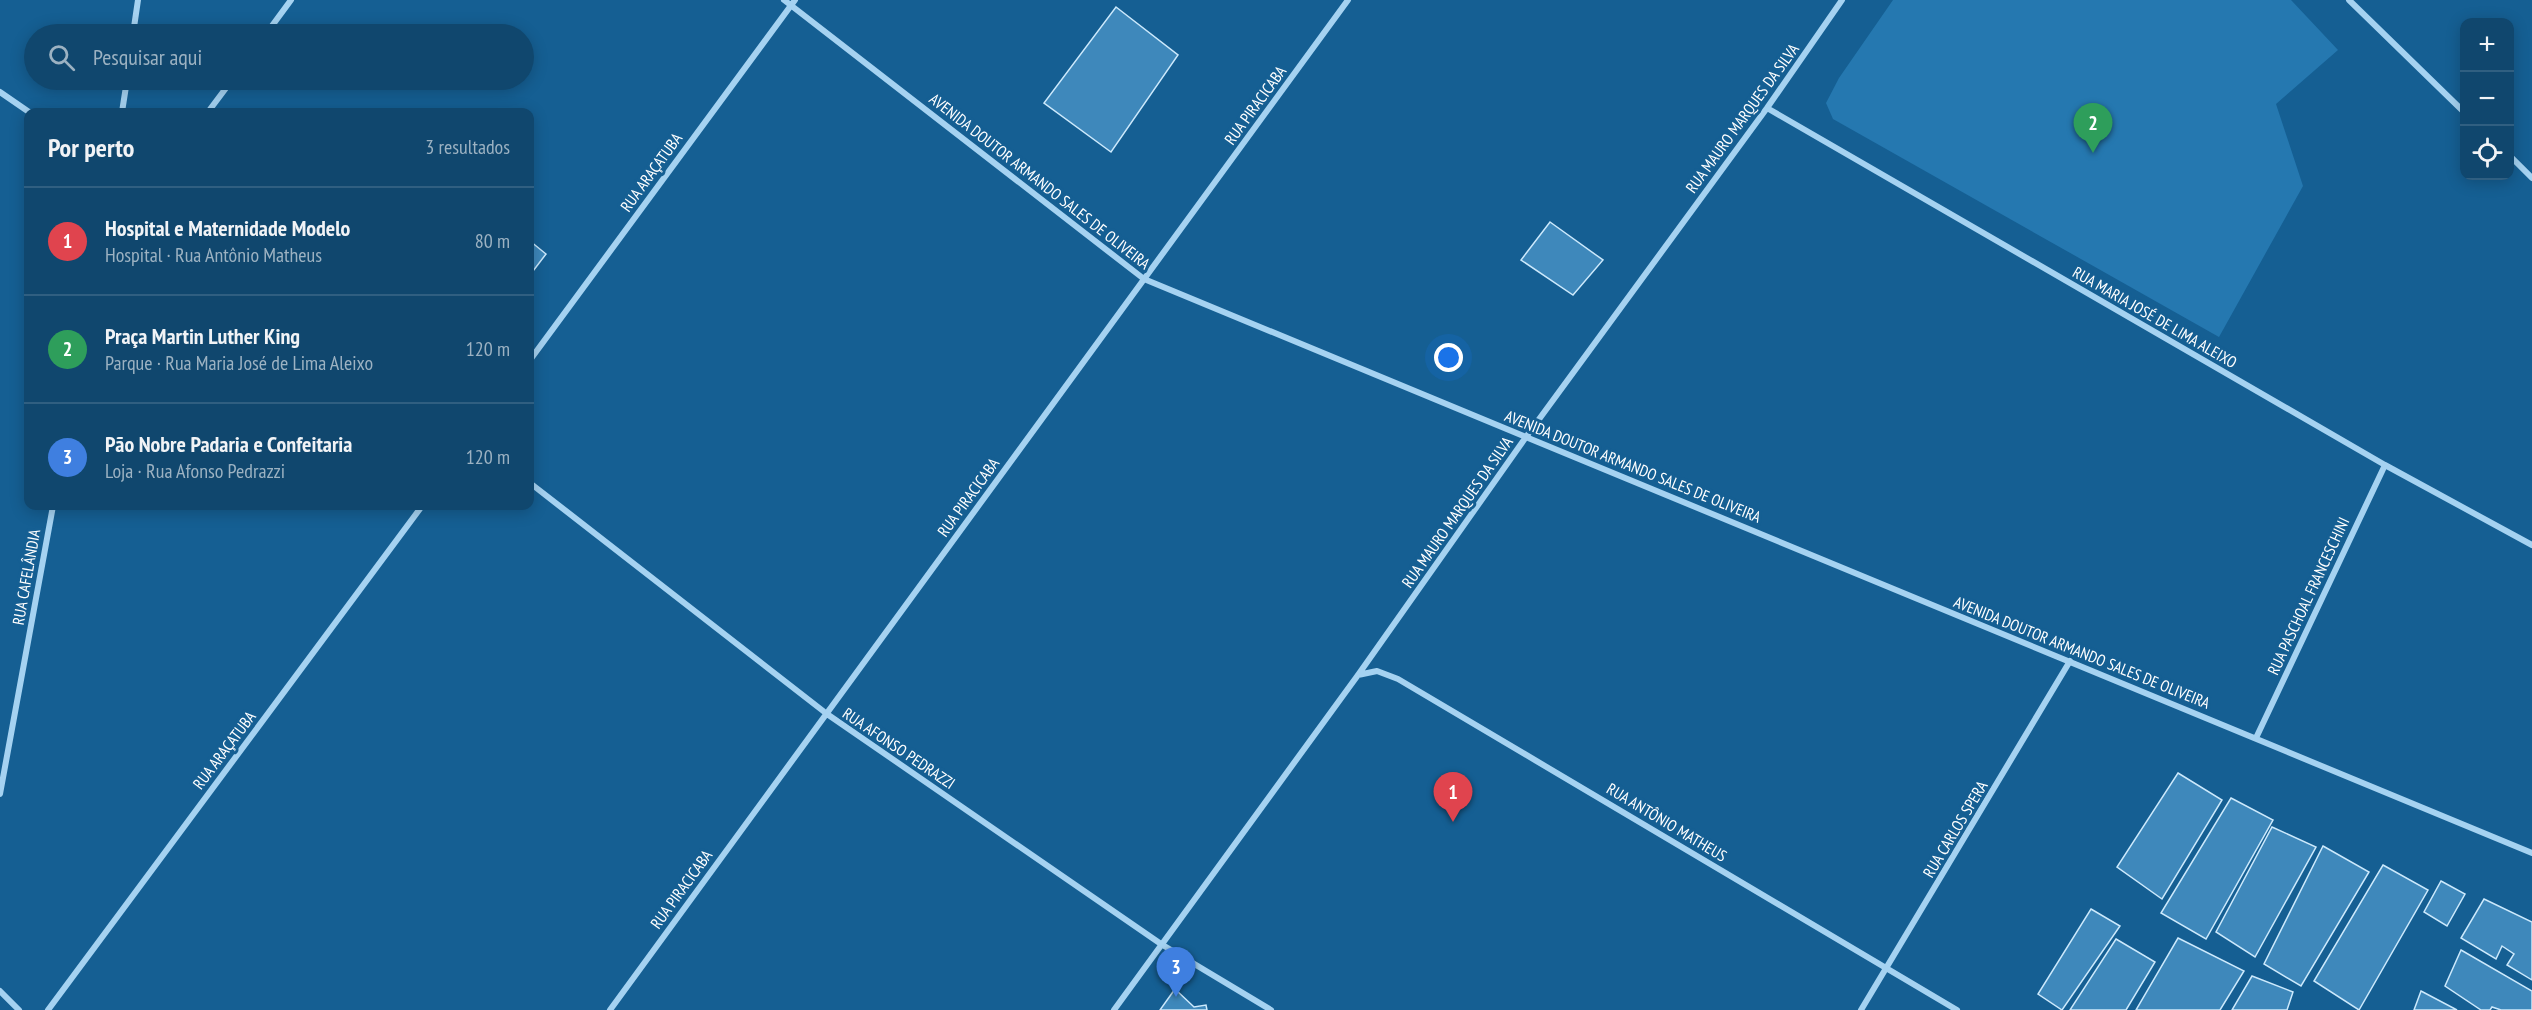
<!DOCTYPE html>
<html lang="pt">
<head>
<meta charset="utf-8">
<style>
  :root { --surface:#10476e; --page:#194e73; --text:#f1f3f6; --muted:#9cb2c2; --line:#305f81; --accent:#ffbc65 }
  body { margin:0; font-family:"PT Sans Narrow",sans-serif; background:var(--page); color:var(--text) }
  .controls { position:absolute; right:18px; top:18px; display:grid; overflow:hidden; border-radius:12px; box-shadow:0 3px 15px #0003 }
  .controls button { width:54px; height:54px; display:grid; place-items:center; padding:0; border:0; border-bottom:2px solid var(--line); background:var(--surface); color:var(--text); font:30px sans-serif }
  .you { position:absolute; left:1449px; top:358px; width:21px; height:21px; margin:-15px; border:4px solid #fff; border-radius:50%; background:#1a73e8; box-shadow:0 0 0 9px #1a73e833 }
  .badge { display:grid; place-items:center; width:39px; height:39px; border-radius:50%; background:var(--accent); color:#fff; font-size:20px; font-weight:700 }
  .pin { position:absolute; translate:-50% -50px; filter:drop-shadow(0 2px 3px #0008) }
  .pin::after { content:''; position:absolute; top:32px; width:21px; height:18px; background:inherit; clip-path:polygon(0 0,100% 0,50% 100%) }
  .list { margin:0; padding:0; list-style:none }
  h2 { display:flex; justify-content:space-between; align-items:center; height:78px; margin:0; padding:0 24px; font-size:26px }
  h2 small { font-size:20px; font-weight:400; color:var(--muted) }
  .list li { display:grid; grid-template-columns:39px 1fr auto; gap:18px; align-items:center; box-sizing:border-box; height:108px; padding:0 24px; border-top:2px solid var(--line) }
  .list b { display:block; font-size:22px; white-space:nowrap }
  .list p { margin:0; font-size:20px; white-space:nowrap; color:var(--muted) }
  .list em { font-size:20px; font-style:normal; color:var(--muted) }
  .icon { flex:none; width:33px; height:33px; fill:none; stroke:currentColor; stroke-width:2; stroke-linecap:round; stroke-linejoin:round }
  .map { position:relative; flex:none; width:2532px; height:1010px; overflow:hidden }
  .search { position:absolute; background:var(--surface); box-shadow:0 3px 15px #0003; left:24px; top:24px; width:510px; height:66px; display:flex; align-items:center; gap:15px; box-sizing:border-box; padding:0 21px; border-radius:33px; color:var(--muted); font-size:22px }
  .panel { position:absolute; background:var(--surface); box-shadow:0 3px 15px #0003; left:24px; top:108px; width:510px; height:402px; border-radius:12px }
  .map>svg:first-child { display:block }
  .green { fill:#2578b0 }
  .building { fill:#3e88bb; stroke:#cce9fc; stroke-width:1.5 }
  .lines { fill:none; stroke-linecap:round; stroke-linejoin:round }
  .street { stroke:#a5d2f1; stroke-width:6 }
  .labels { text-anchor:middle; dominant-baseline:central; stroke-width:6; stroke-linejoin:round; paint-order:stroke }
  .street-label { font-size:16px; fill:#fff; stroke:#155f93 }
</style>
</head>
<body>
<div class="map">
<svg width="2532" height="1010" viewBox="0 0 2532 1010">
  <rect width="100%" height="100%" fill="#155f93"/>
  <path class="green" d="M 1893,0 L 2291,0 L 2338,50 L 2276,104 L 2303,186 L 2219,337 L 1833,119 L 1826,103 L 1839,78 Z"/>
  <path class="building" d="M 1116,7 L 1178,55 L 1111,152 L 1044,103 Z
    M 1550,222 L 1603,260 L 1573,295 L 1521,260 Z
    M 530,241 L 546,254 L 530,275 Z
    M 2178,773 L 2222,800 L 2162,899 L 2117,867 Z
    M 2231,798 L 2273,820 L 2206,939 L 2161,913 Z
    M 2272,827 L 2316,847 L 2255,957 L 2216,932 Z
    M 2323,846 L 2369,872 L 2301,986 L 2264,964 Z
    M 2383,865 L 2428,890 L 2359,1010 L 2314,981 Z
    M 2441,881 L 2465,894 L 2447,926 L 2424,912 Z
    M 2484,899 L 2532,922 L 2532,980 L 2507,965 L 2514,954 L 2502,946 L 2496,959 L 2461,938 Z
    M 2091,909 L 2120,926 L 2062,1010 L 2038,994 Z
    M 2178,938 L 2244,971 L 2220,1010 L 2136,1010 Z
    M 2116,939 L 2155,962 L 2126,1010 L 2070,1010 Z
    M 2461,950 L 2532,991 L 2532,1010 L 2501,1010 L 2492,1007 L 2490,1010 L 2481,1010 L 2445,986 Z
    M 2252,976 L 2293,992 L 2287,1010 L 2232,1010 Z
    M 1175,989 L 1194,1007 L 1206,1005 L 1207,1010 L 1160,1010 Z
    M 2421,991 L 2457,1010 L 2414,1010 Z"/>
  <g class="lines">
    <path class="street" d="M 784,0 L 1144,279 L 2532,853
      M 2349,0 L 2464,112
      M 133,34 L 138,0
      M 266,34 L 291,0
      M 0,92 L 29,112
      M 1767,108 L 2385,465 L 2532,545
      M 122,112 L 127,80
      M 208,112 L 232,80
      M 2510,156 L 2532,178
      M 530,360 L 795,0
      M 530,483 L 827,714 L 1161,944 L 1271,1010
      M 1358,675 L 1377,671 L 1398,679 L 1957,1010
      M 2256,738 L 2385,465
      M 0,794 L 53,506
      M 0,991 L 19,1010
      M 48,1010 L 422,506
      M 610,1010 L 1348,0
      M 1114,1010 L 1358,675 L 1526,437 L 1767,108 L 1842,0
      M 1861,1010 L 2070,661"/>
  </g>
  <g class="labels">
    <g class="street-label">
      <text transform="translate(1255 105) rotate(-54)">RUA PIRACICABA</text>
      <text transform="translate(1742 118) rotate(-54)">RUA MAURO MARQUES DA SILVA</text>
      <text transform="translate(651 172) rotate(-54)">RUA ARAÇATUBA</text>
      <text transform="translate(1040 181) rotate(38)">AVENIDA DOUTOR ARMANDO SALES DE OLIVEIRA</text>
      <text transform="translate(2155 317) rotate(30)">RUA MARIA JOSÉ DE LIMA ALEIXO</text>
      <text transform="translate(1633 466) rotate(22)">AVENIDA DOUTOR ARMANDO SALES DE OLIVEIRA</text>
      <text transform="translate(968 497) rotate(-54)">RUA PIRACICABA</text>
      <text transform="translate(1457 512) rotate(-55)">RUA MAURO MARQUES DA SILVA</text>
      <text transform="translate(26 577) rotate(-80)">RUA CAFELÂNDIA</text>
      <text transform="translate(2308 596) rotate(-65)">RUA PASCHOAL FRANCESCHINI</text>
      <text transform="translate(2082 652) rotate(22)">AVENIDA DOUTOR ARMANDO SALES DE OLIVEIRA</text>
      <text transform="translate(899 748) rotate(34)">RUA AFONSO PEDRAZZI</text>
      <text transform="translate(224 750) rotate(-53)">RUA ARAÇATUBA</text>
      <text transform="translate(1667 822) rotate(31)">RUA ANTÔNIO MATHEUS</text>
      <text transform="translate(1955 829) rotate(-59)">RUA CARLOS SPERA</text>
      <text transform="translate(681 889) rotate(-54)">RUA PIRACICABA</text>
    </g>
  </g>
</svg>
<div class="controls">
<button>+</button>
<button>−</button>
<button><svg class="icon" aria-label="locate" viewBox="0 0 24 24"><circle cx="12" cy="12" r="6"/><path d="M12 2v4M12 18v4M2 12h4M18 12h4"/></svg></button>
</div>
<div class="you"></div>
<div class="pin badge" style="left:1453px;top:822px;background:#e0444e">1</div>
<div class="pin badge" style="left:2093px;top:153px;background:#2e9e5b">2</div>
<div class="pin badge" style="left:1176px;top:997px;background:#3f7fe0">3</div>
<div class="search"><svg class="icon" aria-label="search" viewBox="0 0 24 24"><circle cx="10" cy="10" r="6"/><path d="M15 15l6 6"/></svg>Pesquisar aqui</div>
<section class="panel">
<h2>Por perto<small>3 resultados</small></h2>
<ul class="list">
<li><span class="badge" style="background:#e0444e">1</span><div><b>Hospital e Maternidade Modelo</b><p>Hospital · Rua Antônio Matheus</p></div><em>80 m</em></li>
<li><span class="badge" style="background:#2e9e5b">2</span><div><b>Praça Martin Luther King</b><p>Parque · Rua Maria José de Lima Aleixo</p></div><em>120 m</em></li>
<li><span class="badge" style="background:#3f7fe0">3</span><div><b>Pão Nobre Padaria e Confeitaria</b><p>Loja · Rua Afonso Pedrazzi</p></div><em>120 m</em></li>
</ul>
</section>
</div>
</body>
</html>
